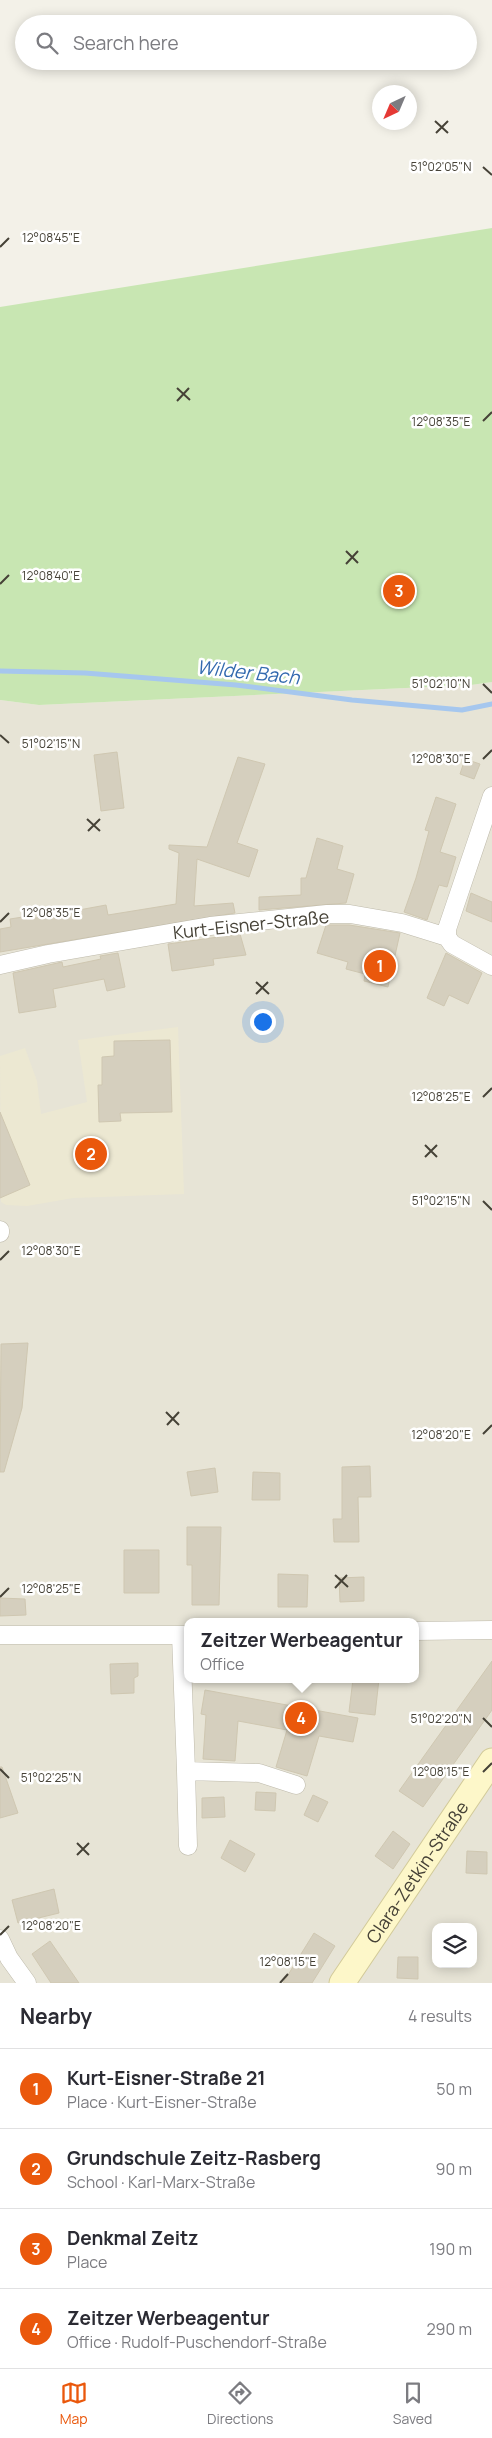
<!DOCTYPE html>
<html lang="en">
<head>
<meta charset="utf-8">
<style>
  :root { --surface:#fff; --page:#f7f7f7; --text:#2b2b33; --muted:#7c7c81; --line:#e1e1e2; --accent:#ea580c }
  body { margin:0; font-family:Manrope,sans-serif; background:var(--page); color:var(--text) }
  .controls { position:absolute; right:15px; bottom:15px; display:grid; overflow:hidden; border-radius:10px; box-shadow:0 2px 12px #0003 }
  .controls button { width:45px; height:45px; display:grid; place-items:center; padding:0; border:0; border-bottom:1px solid var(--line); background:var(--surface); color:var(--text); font:25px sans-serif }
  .compass { position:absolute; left:372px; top:85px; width:45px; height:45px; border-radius:50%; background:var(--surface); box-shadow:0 2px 12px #0003; rotate:224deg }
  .you { position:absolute; left:262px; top:1021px; width:18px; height:18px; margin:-12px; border:4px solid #fff; border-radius:50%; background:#1a73e8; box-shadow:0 0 0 8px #1a73e833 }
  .badge { display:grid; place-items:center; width:32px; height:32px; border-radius:50%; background:var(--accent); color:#fff; font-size:16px; font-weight:700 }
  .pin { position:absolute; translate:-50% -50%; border:2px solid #fff; box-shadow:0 1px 5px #0006 }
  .popup { position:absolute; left:184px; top:1618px; width:235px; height:65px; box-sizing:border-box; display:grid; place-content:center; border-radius:10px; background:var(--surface); filter:drop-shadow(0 1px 4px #0005); font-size:16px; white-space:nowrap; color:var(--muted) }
  .popup b { font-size:19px; color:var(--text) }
  .popup::after { content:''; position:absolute; left:50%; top:100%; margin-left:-10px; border:10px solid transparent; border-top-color:var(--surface) }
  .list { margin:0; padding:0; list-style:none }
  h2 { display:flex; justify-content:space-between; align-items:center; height:65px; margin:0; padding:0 20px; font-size:21px }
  h2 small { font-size:16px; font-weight:400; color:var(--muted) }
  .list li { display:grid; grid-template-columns:32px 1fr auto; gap:15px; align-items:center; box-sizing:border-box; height:80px; padding:0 20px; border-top:1px solid var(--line) }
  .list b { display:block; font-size:19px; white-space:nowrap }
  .list p { margin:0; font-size:16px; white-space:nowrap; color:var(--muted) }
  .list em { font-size:16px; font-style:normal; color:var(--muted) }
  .icon { flex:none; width:28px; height:28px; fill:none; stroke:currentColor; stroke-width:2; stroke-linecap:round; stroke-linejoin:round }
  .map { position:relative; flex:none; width:492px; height:1983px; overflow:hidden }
  .search { position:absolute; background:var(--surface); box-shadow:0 2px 12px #0003; left:15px; right:15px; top:15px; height:55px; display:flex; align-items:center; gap:12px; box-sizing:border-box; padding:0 18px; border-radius:28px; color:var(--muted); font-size:19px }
  .sheet { height:385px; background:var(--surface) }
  nav { display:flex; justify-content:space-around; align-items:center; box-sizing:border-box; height:70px; border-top:1px solid var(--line); background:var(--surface); font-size:14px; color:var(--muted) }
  nav a { display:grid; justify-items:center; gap:2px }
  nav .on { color:var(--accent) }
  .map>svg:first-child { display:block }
  .residential { fill:#e7e4d6; fill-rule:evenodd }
  .education { fill:#ece8d2 }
  .green { fill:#c8e6b2 }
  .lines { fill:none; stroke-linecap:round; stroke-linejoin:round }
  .stream { stroke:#a6c7ee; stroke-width:5 }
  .building { fill:#d5cfbe; stroke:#cfc7b1 }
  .street-casing { stroke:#bebaab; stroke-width:19 }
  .secondary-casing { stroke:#d2ca99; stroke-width:27 }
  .street { stroke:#fff; stroke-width:18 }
  .secondary { stroke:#fdf7c9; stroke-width:25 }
  .ticks { fill:none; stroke:#464237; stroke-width:2 }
  .labels { text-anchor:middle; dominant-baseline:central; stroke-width:5; stroke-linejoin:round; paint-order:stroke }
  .street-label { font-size:18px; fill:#464237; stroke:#fff }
  .water-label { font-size:19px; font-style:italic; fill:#336aaf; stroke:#fff }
  .ticks-label { font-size:12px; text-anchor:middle; fill:#464237; stroke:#fff; stroke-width:5; stroke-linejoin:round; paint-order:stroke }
</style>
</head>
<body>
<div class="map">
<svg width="492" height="1983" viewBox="0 0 492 1983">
  <rect width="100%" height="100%" fill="#f3f1e8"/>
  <path class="residential" d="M 492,682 L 492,1983 L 0,1983 L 0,700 L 39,705 L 471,685 ZM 187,1622 L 415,1622 L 415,1679 L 187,1679 ZM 436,1927 L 473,1927 L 473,1964 L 436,1964 Z"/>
  <path class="education" d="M 178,1027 L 184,1194 L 73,1198 L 27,1206 L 6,1205 L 1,1202 L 0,1056 L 25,1048 L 37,1081 L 41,1114 L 87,1102 L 78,1040 Z"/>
  <path class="green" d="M 492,228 L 492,682 L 471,685 L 39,705 L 0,700 L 0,307 Z"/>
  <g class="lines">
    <path class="stream" d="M 0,671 L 85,673 L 236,685 L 352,700 L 462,710 L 492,704"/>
  </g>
  <path class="building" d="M 117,752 L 124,808 L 101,811 L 94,755 Z
    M 238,757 L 265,764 L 237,843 L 258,850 L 249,877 L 197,859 L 194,906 L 233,903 L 235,913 L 0,952 L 0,929 L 11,927 L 10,919 L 29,916 L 30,919 L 106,905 L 108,915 L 176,904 L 179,853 L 169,849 L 169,845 L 207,847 Z
    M 465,759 L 480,764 L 474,779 L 460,774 Z
    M 436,797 L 456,804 L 440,852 L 456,857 L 447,887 L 439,885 L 427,920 L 404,912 L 416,878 L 429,831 L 425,830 Z
    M 317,838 L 343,846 L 337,869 L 354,874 L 346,903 L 259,910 L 259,897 L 301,895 L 301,878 L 306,878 Z
    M 471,893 L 492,902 L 492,922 L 466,911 Z
    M 326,925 L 349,925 L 400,933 L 388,987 L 364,981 L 365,974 L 346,969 L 348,962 L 317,953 Z
    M 240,934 L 246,955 L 213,959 L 214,965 L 172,971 L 168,944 Z
    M 118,953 L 125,987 L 107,991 L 104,979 L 53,989 L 56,1007 L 19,1013 L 13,973 L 62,962 L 63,967 L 101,959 L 100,956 Z
    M 446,953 L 482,973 L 468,1004 L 449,995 L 444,1006 L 427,998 Z
    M 170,1040 L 172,1112 L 120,1113 L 121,1121 L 99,1122 L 98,1085 L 102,1085 L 102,1057 L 114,1056 L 114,1041 Z
    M 0,1112 L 30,1185 L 0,1198 Z
    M 28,1343 L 22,1408 L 4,1472 L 0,1472 L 1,1344 Z
    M 370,1466 L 371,1497 L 358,1497 L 359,1542 L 334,1542 L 333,1519 L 342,1519 L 342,1467 Z
    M 215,1468 L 218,1492 L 191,1496 L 187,1472 Z
    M 253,1472 L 280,1473 L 280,1500 L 252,1500 Z
    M 187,1527 L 221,1527 L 219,1605 L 192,1605 L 192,1565 L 187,1565 Z
    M 124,1550 L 159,1550 L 159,1593 L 124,1593 Z
    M 278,1574 L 308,1575 L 307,1607 L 278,1607 Z
    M 364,1577 L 364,1601 L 340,1602 L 339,1578 Z
    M 0,1598 L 25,1599 L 26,1615 L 0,1616 Z
    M 492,1661 L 492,1710 L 423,1807 L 399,1791 Z
    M 138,1663 L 138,1676 L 134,1678 L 134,1693 L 111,1694 L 110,1664 Z
    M 353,1679 L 379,1679 L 375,1715 L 349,1712 Z
    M 205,1690 L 358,1718 L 353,1742 L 319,1736 L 307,1776 L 276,1767 L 287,1730 L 238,1721 L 235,1761 L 203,1759 L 206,1715 L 201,1714 Z
    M 0,1767 L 2,1767 L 18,1813 L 0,1818 Z
    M 256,1792 L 276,1793 L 275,1811 L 255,1810 Z
    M 313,1795 L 328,1802 L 318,1822 L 304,1815 Z
    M 224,1797 L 225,1817 L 202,1818 L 202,1798 Z
    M 393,1831 L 410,1844 L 393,1869 L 375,1856 Z
    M 230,1840 L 255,1854 L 245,1872 L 221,1858 Z
    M 467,1851 L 487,1852 L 487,1874 L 466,1873 Z
    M 54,1889 L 59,1913 L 18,1923 L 12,1900 Z
    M 314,1933 L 335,1946 L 312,1983 L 283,1983 Z
    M 50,1941 L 79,1983 L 51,1983 L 32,1954 Z
    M 398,1957 L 418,1957 L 418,1979 L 397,1978 Z"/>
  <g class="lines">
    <defs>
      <path id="street" d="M 447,937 L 447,929 L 492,796
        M 0,965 L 48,954 L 210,926 L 327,914 L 350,914 L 402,923 L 447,937 L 452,944 L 492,966
        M 0,1230 L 0,1233
        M 415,1631 L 492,1630
        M 0,1635 L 187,1635
        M 181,1635 L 186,1771 L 259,1773 L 296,1785
        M 186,1771 L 188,1846
        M 0,1939 L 9,1958 L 27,1983"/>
      <g id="secondary">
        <path id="s1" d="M 342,1983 L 492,1761"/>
      </g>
    </defs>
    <use href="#street" class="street-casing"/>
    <use href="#secondary" class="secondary-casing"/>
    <use href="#street" class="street"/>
    <use href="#secondary" class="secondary"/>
  </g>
  <path class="ticks" d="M 435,121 L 448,133M 436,133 L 448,121M 483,167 L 492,175M 0,247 L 9,238M 177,388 L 190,400M 177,401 L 189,388M 483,421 L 492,412M 346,551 L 358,563M 346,564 L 358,551M 0,584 L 9,575M 483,684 L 492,693M 0,735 L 9,743M 483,759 L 492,750M 87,819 L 100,831M 88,831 L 100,819M 0,922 L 9,913M 256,982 L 269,994M 256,994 L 268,982M 483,1097 L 492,1088M 425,1145 L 437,1157M 425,1157 L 437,1145M 483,1201 L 492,1210M 0,1260 L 9,1251M 166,1412 L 179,1425M 167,1425 L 179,1412M 483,1434 L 492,1425M 335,1575 L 348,1587M 335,1588 L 347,1575M 0,1597 L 9,1588M 483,1718 L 492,1727M 0,1769 L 9,1778M 483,1772 L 492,1763M 77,1843 L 89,1855M 77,1855 L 89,1843M 0,1935 L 9,1926M 280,1983 L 288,1974"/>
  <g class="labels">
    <g class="street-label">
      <text transform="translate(251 924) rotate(-6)">Kurt-Eisner-Straße</text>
      <text stroke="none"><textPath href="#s1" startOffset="134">Clara-Zetkin-Straße</textPath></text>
    </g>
    <g class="water-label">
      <text transform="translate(248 672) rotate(6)">Wilder Bach</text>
    </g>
  </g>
  <g class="ticks-label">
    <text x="441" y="171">51°02'05"N</text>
    <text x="51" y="242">12°08'45"E</text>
    <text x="441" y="426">12°08'35"E</text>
    <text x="51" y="580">12°08'40"E</text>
    <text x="441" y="688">51°02'10"N</text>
    <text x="51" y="748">51°02'15"N</text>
    <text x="441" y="763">12°08'30"E</text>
    <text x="51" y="917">12°08'35"E</text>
    <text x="441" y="1101">12°08'25"E</text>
    <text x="441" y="1205">51°02'15"N</text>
    <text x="51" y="1255">12°08'30"E</text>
    <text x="441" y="1439">12°08'20"E</text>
    <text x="51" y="1593">12°08'25"E</text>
    <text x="441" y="1723">51°02'20"N</text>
    <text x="441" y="1776">12°08'15"E</text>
    <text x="51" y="1782">51°02'25"N</text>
    <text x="51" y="1930">12°08'20"E</text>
    <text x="288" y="1966">12°08'15"E</text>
  </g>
</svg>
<div class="controls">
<button><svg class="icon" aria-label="layers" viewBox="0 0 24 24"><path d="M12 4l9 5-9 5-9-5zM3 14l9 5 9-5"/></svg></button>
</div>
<svg class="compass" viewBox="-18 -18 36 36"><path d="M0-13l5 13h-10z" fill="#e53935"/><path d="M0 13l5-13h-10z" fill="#7c7c81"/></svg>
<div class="you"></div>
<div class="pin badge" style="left:380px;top:966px">1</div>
<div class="pin badge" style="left:91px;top:1154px">2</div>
<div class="pin badge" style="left:399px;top:591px">3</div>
<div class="pin badge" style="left:301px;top:1718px">4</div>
<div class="popup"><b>Zeitzer Werbeagentur</b>Office</div>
<div class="search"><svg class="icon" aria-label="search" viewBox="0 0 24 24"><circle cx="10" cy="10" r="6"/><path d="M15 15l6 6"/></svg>Search here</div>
</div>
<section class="sheet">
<h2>Nearby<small>4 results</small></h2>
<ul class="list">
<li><span class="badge">1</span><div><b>Kurt-Eisner-Straße 21</b><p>Place · Kurt-Eisner-Straße</p></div><em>50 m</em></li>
<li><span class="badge">2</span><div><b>Grundschule Zeitz-Rasberg</b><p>School · Karl-Marx-Straße</p></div><em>90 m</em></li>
<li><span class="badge">3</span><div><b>Denkmal Zeitz</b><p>Place</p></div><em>190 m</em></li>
<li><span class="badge">4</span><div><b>Zeitzer Werbeagentur</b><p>Office · Rudolf-Puschendorf-Straße</p></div><em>290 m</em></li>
</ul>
</section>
<nav>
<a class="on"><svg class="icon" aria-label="map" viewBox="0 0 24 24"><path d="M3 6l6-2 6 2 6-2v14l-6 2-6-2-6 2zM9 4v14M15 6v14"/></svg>Map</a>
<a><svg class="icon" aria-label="directions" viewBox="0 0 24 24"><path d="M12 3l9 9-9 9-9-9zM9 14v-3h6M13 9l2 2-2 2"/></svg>Directions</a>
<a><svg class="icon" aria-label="saved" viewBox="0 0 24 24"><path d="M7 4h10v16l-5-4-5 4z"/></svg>Saved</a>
</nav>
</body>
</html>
